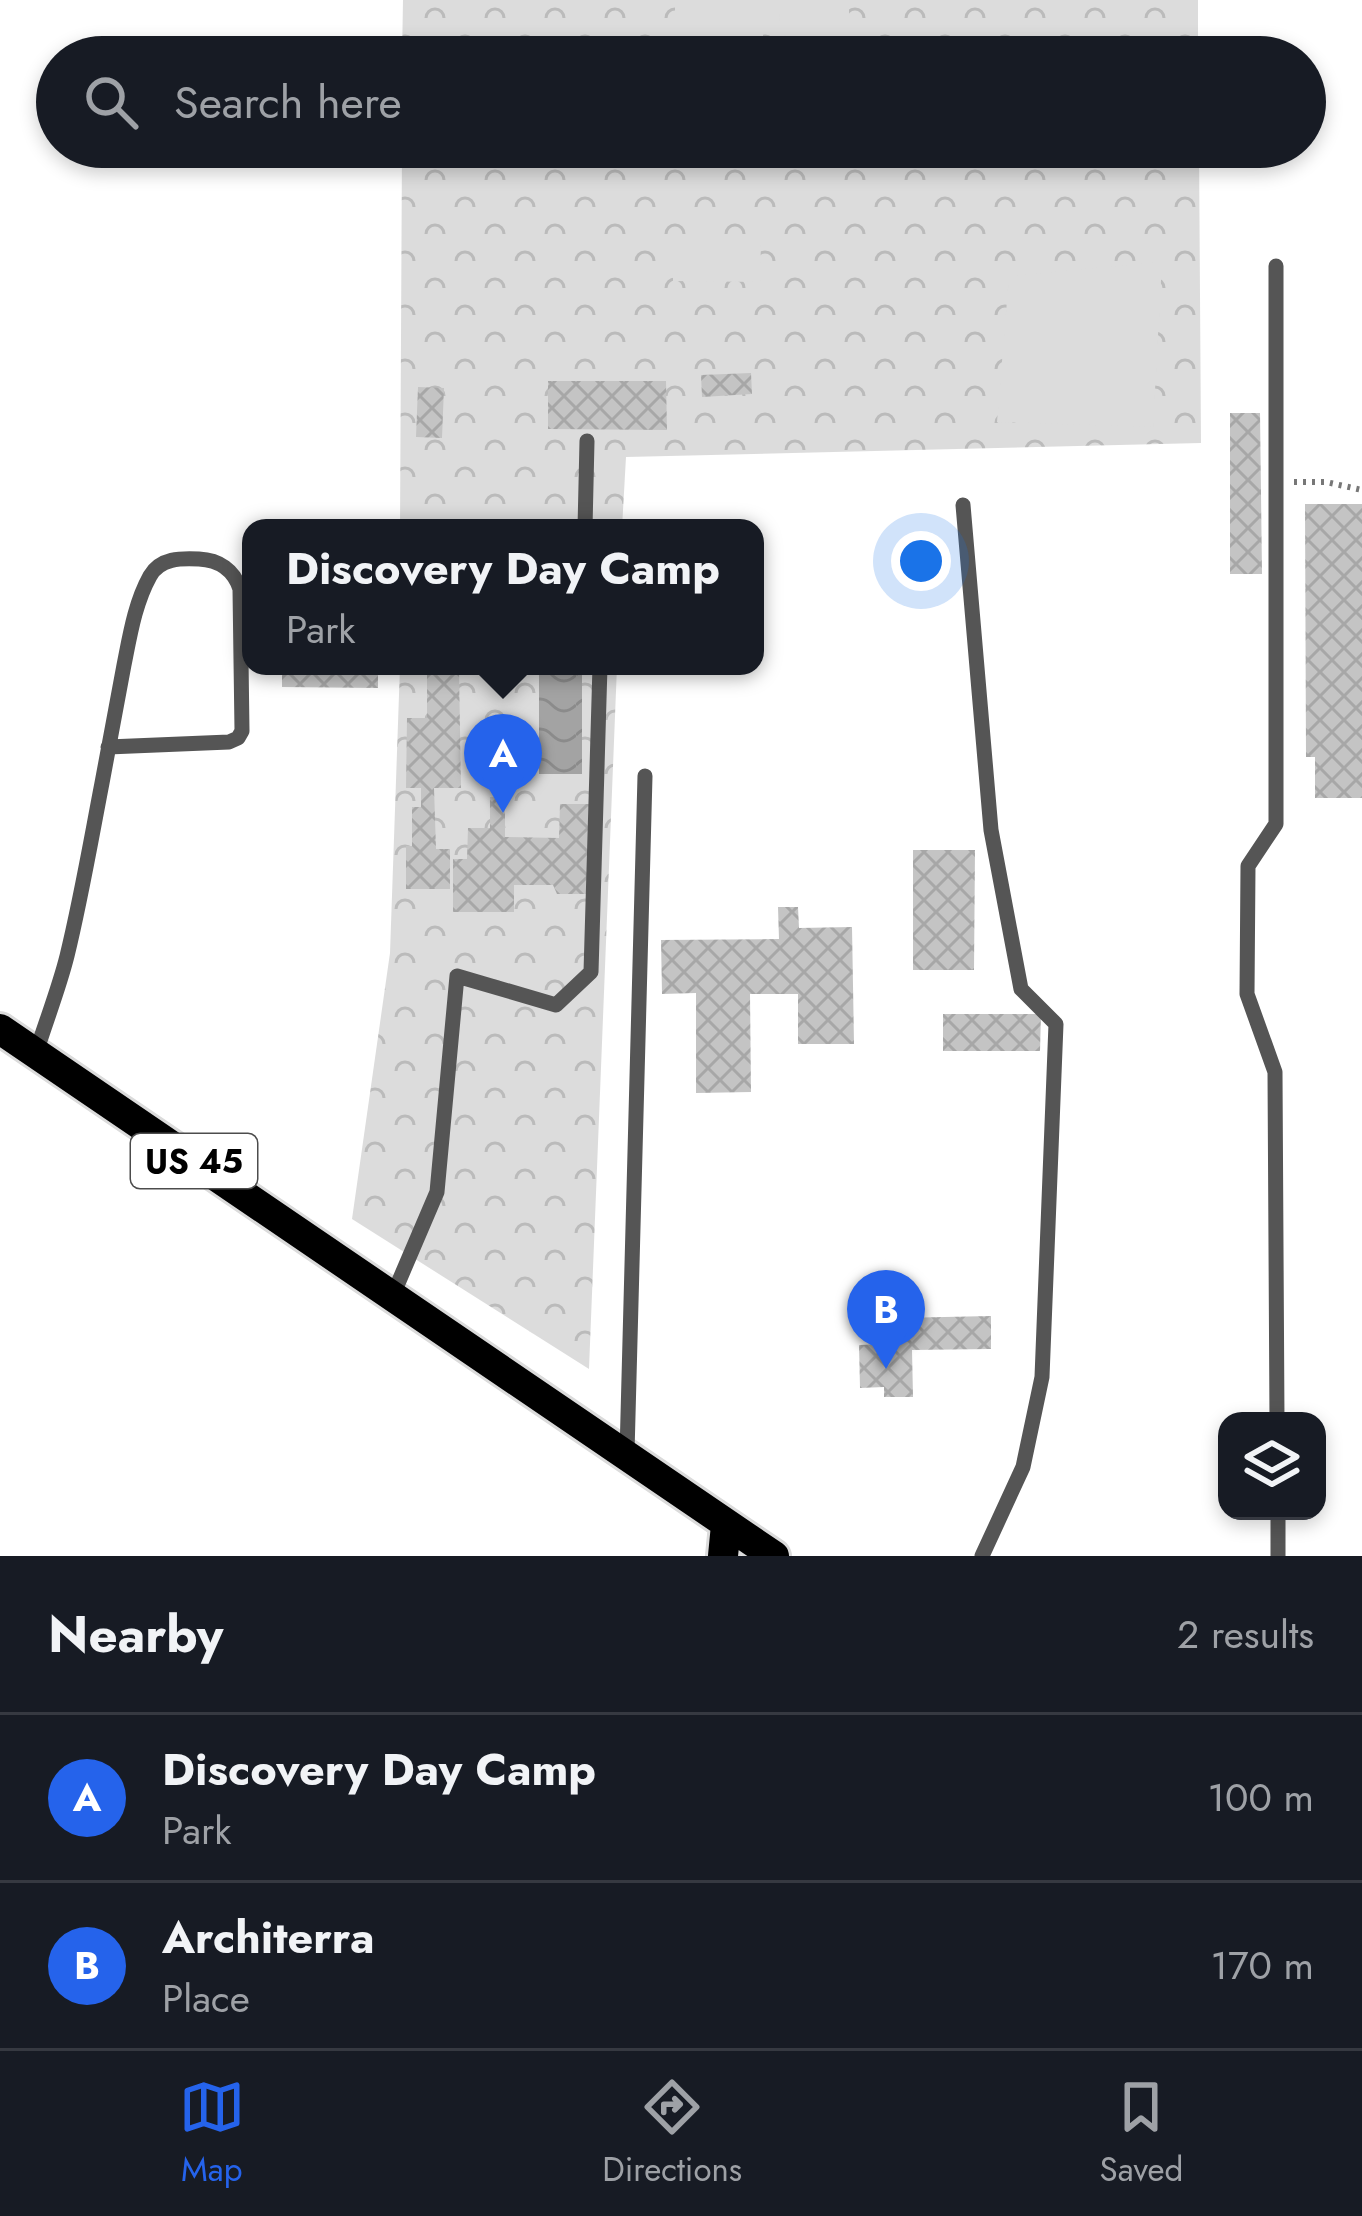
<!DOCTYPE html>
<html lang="en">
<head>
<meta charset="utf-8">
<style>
  :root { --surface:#171b24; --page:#20242c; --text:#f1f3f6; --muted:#9ea1a6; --line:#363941; --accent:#2563eb }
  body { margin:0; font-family:Jost,sans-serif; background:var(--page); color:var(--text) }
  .controls { position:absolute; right:36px; bottom:36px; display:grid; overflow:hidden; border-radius:24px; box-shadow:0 6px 18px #0003 }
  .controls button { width:108px; height:108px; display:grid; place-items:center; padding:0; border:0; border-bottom:3px solid var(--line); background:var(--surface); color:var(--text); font:60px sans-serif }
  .you { position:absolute; left:921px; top:561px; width:42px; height:42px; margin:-30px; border:9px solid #fff; border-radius:50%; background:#1a73e8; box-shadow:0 0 0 18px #1a73e833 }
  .badge { display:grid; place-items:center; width:78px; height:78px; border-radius:50%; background:var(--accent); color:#fff; font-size:39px; font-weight:700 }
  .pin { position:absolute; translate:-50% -99px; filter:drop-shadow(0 3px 6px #0008) }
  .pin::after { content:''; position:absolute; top:63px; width:42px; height:36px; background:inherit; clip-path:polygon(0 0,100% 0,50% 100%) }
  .popup { position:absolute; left:242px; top:519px; width:522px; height:156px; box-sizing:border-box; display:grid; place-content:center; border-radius:24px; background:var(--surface); filter:drop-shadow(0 3px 9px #0005); font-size:39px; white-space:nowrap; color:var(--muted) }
  .popup b { font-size:45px; color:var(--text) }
  .popup::after { content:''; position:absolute; left:50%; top:100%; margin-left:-24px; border:24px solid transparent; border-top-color:var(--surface) }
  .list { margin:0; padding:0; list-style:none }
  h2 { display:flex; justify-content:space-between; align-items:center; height:156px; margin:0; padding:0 48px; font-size:51px }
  h2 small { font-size:39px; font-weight:400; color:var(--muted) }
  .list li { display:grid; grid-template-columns:78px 1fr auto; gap:36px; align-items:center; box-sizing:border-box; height:168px; padding:0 48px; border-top:3px solid var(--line) }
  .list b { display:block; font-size:45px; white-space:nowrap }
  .list p { margin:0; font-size:39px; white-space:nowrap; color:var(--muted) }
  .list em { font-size:39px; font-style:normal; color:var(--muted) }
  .icon { flex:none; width:66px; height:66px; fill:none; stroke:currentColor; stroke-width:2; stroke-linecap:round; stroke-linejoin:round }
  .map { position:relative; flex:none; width:1362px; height:1556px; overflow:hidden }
  .search { position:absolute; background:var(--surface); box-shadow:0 6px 18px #0003; left:36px; right:36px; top:36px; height:132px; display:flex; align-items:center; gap:30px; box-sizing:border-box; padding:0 42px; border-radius:66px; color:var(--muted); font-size:45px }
  .sheet { height:492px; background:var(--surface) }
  nav { display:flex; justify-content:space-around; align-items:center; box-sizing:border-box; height:168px; border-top:3px solid var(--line); background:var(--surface); font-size:33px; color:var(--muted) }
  nav a { display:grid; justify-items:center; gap:6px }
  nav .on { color:var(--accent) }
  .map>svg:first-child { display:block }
  .forest { fill:url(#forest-crowns) }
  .pitch { fill:#dcdcdc }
  .water { fill:url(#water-waves) }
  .building { fill:url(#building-cross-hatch) }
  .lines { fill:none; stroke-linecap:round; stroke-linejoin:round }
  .primary-casing { stroke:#dbdbdb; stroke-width:36 }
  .path { stroke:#777; stroke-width:6; stroke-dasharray:3 6; stroke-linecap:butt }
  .lane { stroke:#555; stroke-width:15 }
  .primary { stroke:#000; stroke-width:30 }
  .labels { text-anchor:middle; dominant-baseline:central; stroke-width:12; stroke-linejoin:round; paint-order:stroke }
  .shield { fill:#fff; stroke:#4c4c4c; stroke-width:3 }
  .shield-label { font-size:33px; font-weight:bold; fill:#000 }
</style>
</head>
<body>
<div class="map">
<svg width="1362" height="1556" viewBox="0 0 1362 1556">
  <defs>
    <pattern id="forest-crowns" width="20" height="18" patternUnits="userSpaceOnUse" patternTransform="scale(3)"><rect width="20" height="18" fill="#dcdcdc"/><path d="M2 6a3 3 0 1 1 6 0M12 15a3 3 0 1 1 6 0" fill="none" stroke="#bbb"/></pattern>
    <pattern id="water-waves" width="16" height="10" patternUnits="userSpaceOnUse" patternTransform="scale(3)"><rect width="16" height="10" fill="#a3a3a3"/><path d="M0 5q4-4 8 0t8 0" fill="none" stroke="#8b8b8b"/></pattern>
    <pattern id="building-cross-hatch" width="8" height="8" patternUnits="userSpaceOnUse" patternTransform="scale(3)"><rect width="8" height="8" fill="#c4c4c4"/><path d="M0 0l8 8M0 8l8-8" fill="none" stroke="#a7a7a7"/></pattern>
  </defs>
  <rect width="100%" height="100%" fill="#fff"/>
  <path class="forest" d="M 403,0 L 1198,0 L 1198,57 L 402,57 Z
    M 402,147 L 1199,147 L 1201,443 L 626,457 L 622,528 L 400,528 Z
    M 400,666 L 617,666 L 589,1369 L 352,1219 L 390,953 Z"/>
  <path class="pitch" d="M 675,0 L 763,0 L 763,57 L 675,57 Z
    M 780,0 L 849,0 L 849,41 L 779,35 Z
    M 673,241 L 761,241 L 760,282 L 673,281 Z
    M 1162,262 L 1153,427 L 997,422 L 1009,276 Z"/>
  <path class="water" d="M 539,666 L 582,666 L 582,774 L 539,774 Z"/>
  <path class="building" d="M 751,373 L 752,394 L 702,397 L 701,375 Z
    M 548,381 L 666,381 L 667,430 L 548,429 Z
    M 418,387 L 444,388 L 442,438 L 416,437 Z
    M 1230,413 L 1260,413 L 1262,574 L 1230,574 Z
    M 1305,504 L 1362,504 L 1362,798 L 1315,798 L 1315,757 L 1306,757 Z
    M 282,666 L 378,666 L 378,688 L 282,687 Z
    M 431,666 L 462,666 L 463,671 L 459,671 L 461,788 L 434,788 L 436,849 L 450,849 L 450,889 L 406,889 L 406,846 L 412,846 L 412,807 L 421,807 L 421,788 L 406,788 L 407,718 L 427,718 L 427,672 L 431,672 Z
    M 490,797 L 505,797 L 505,837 L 559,838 L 560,804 L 589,804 L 589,894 L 557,894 L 553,885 L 514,885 L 514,912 L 453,912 L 453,859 L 467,859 L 468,828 L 490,828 Z
    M 913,850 L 975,850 L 974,970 L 913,970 Z
    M 778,907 L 798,907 L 799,928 L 852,927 L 854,1044 L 798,1044 L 798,994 L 750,994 L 751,1092 L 696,1093 L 696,993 L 662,994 L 661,940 L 779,939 Z
    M 943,1014 L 1041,1014 L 1040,1051 L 943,1051 Z
    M 991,1316 L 991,1349 L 912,1350 L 913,1397 L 884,1397 L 884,1387 L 860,1388 L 859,1345 L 882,1344 L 882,1330 L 899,1330 L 898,1318 Z"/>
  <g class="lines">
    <defs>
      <path id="primary" d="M 0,1029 L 774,1556
        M 723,1556 L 726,1525"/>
    </defs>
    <use href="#primary" class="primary-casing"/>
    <path class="path" d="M 1294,482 L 1326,482 L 1362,490"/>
    <path class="lane" d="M 1276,266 L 1276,824 L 1248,866 L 1247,994 L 1275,1072 L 1277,1421
      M 963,505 L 991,830 L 1021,989 L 1056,1024 L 1042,1377 L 1023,1467 L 982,1556
      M 585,528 L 587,441
      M 36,1053 C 46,1021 59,988 67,956 C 81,899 91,840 102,783 C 109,744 117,704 124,665 C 130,635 135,603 150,576 C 160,558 181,558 199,559 C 219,560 234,570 240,589 L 242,731 L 238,738 L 229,742 L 108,747
      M 393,1295 L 437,1192 L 457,976 L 556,1005 L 591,972 L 600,666
      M 627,1453 L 645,776
      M 1278,1511 L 1278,1556"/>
    <use href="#primary" class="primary"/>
  </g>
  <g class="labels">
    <rect class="shield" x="131" y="1134" width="126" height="54" rx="9"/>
    <g class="shield-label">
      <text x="194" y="1161">US 45</text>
    </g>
  </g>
</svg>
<div class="controls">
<button><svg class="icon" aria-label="layers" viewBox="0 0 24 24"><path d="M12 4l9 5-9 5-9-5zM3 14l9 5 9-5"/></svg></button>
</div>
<div class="you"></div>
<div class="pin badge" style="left:503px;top:813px">A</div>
<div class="popup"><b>Discovery Day Camp</b>Park</div>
<div class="pin badge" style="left:886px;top:1369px">B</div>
<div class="search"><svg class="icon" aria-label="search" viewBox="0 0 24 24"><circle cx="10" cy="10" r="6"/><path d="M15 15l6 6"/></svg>Search here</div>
</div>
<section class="sheet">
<h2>Nearby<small>2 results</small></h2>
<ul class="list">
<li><span class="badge">A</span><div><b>Discovery Day Camp</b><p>Park</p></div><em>100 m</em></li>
<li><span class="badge">B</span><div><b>Architerra</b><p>Place</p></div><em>170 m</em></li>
</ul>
</section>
<nav>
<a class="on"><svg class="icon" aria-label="map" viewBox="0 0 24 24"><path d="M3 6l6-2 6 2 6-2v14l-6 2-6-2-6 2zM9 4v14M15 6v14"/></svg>Map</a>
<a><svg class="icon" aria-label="directions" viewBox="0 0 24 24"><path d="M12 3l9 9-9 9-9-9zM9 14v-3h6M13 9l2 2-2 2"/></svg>Directions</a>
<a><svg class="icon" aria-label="saved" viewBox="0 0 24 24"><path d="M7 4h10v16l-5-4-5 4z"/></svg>Saved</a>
</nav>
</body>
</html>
